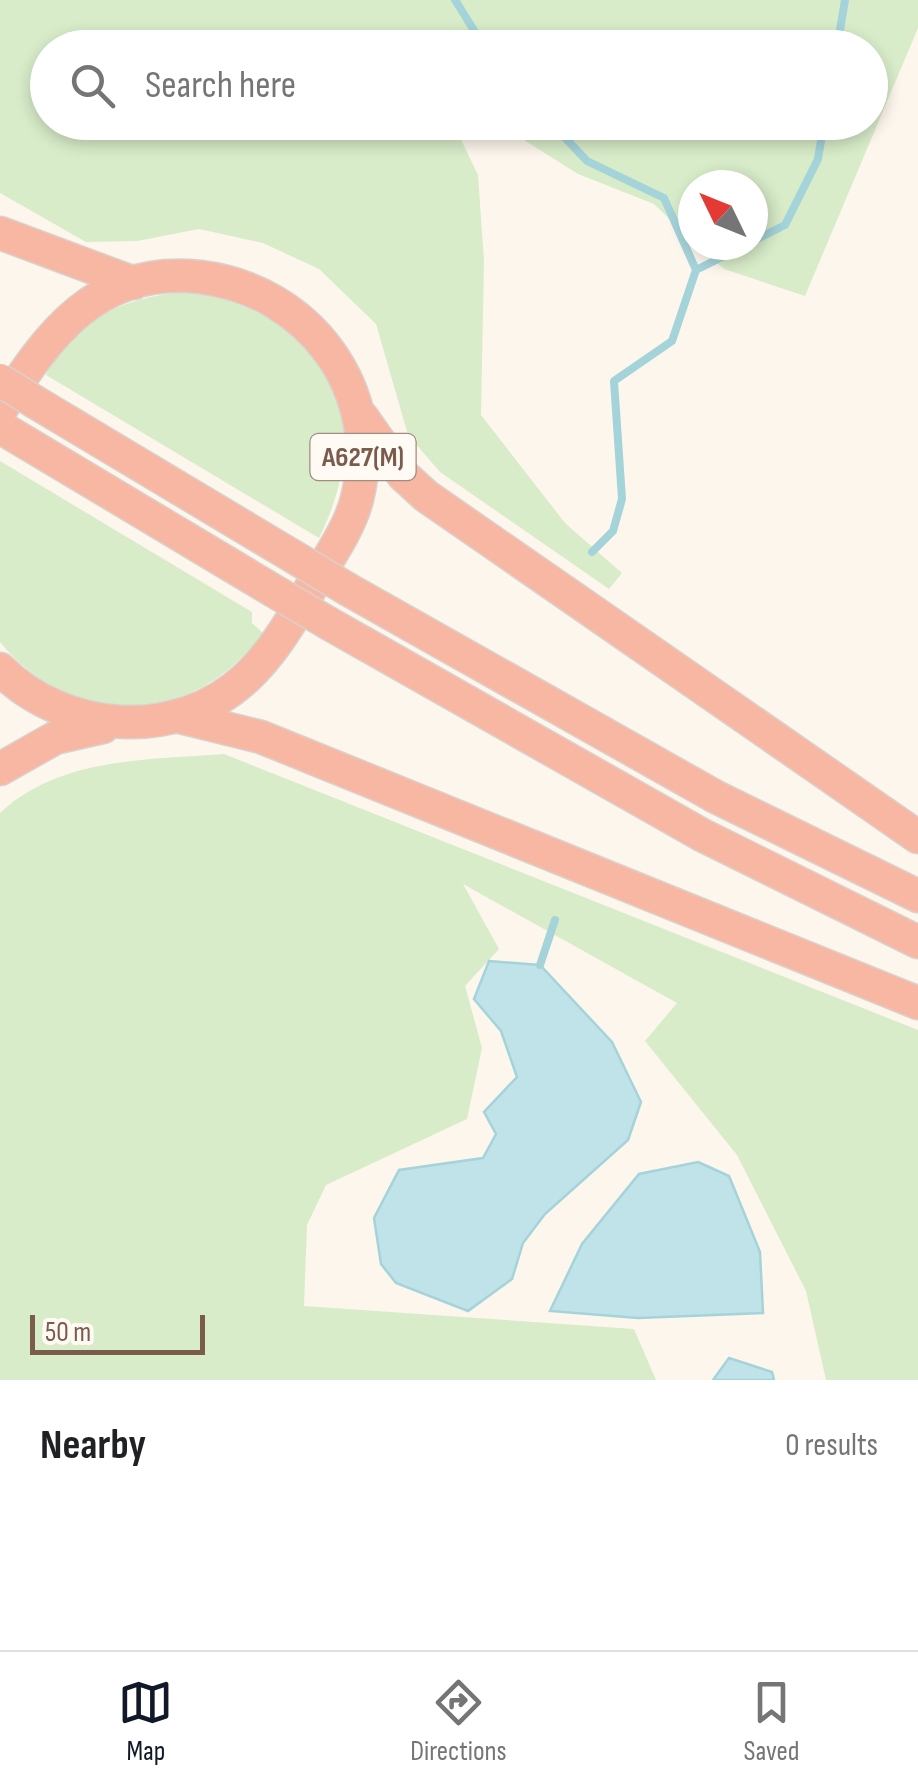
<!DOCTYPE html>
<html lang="en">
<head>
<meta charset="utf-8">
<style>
  :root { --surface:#fff; --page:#f6f6f6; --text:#202124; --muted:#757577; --line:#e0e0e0; --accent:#111827 }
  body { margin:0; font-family:"Sofia Sans Condensed",sans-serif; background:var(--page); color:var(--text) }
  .compass { position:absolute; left:678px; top:170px; width:90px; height:90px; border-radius:50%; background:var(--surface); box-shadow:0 5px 15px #0003; rotate:313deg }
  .scale { position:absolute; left:30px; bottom:25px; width:175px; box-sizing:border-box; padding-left:10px; border:5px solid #7a5c4d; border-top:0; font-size:28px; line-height:35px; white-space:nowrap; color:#7a5c4d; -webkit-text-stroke:8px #fffaf3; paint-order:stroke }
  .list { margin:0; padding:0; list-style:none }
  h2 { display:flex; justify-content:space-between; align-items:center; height:130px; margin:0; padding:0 40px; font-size:42px }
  h2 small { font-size:32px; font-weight:400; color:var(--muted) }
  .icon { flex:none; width:55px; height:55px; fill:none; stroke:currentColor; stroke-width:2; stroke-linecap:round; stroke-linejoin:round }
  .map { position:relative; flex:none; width:918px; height:1380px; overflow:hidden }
  .search { position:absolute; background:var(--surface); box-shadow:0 5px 15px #0003; left:30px; right:30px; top:30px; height:110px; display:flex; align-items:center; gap:25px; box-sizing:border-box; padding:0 35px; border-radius:55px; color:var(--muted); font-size:38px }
  .sheet { height:270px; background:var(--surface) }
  nav { display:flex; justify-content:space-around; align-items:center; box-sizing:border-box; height:140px; border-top:2px solid var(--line); background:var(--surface); font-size:28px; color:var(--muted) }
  nav a { display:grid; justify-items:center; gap:5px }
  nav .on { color:var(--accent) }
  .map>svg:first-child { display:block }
  .green { fill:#d8ecc9 }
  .water { fill:#bfe3e8; stroke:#a5d3da; stroke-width:2.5 }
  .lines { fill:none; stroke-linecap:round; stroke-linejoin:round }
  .stream { stroke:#a5d3da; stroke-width:8 }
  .motorway-casing { stroke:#dad1cd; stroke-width:35 }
  .motorway { stroke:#f7b7a3; stroke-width:32 }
  .motorway-bridge-casing { stroke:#dad1cd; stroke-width:35; stroke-linecap:butt }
  .motorway-bridge { stroke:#f7b7a3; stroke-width:32 }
  .labels { text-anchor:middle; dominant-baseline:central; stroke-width:9; stroke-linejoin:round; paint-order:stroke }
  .shield { fill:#fffaf3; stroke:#a28b7f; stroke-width:2.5 }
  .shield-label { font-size:28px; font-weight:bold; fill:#7a5c4d }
</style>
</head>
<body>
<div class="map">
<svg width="918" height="1380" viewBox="0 0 918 1380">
  <rect width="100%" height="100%" fill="#fdf6ec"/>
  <path class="green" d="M 0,0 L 918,0 L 918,28 L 805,296 L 724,269 L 696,245 L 753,245 L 753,185 L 693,185 L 693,242 L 654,204 L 578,174 L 497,123 L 870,122 L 870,48 L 48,48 L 48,122 L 453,123 L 478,175 L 484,261 L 481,415 L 565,523 L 622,573 L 609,589 L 440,472 L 408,435 L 376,324 L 319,269 L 263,243 L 199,229 L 137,241 L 86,242 L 0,193 Z
    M 200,292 C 329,323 379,417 319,538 L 46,375 C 73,316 139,291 200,292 Z
    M 0,461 L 252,612 L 252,623 L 263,633 C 194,726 75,733 0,642 Z
    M 224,754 L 918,1030 L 918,1380 L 826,1380 L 806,1291 L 737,1155 L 645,1041 L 677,1003 L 463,884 L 499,949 L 465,986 L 482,1048 L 467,1119 L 326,1185 L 307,1225 L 304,1306 L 634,1329 L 656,1380 L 0,1380 L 0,813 C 60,757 147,760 224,754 Z"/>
  <path class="water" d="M 489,961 L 540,965 L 612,1042 L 641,1102 L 628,1140 L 545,1214 L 523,1243 L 512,1279 L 468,1311 L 396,1283 L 381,1264 L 374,1218 L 399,1170 L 483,1158 L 496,1134 L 484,1112 L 517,1077 L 501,1031 L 474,999 Z
    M 698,1162 L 729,1176 L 760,1252 L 763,1313 L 638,1318 L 550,1311 L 582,1244 L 639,1174 Z
    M 729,1358 L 772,1372 L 774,1380 L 713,1380 Z"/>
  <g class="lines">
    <path class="stream" d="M 455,0 L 485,48
      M 837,48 L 845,0
      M 550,122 L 587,161 L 664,198 L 696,270
      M 753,241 L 785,225 L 818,159 L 824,122
      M 592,552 L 613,531 L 622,499 L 614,381 L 672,341 L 696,270 L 746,245
      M 540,965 L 555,920"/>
    <defs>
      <path id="motorway" d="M 0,233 L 134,283
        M 35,402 L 299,560
        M 0,411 C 47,335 98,265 200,277 C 309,290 384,390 357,499 C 349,530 328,558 312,586 C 293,618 274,652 246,678 C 177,742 65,734 0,669
        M 362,417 L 403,475 L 426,496 L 918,837
        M 0,427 L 279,594
        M 349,590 L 716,797 L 918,896
        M 328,623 L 702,835 L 918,942
        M 176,716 L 261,737 L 918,1003
        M 0,769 L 55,738 L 103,727"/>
    </defs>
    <use href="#motorway" class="motorway-casing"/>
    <use href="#motorway" class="motorway"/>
    <defs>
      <path id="motorway-bridge" d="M 0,380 L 35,402
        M 299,560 L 349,590
        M 279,594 L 328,623"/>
    </defs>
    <use href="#motorway-bridge" class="motorway-bridge-casing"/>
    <use href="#motorway-bridge" class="motorway-bridge"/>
  </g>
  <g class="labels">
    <rect class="shield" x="310.5" y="434" width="105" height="46" rx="8"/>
    <g class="shield-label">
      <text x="363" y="457">A627(M)</text>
    </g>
  </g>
</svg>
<svg class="compass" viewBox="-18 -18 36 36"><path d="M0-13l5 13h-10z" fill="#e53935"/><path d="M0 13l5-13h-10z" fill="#757577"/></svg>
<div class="scale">50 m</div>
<div class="search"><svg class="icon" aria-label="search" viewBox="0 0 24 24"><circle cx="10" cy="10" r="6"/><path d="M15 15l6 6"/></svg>Search here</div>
</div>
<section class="sheet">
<h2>Nearby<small>0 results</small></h2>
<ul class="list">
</ul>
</section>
<nav>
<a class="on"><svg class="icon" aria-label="map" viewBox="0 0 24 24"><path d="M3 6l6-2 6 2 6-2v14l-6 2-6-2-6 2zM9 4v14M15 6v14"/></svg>Map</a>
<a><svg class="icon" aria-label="directions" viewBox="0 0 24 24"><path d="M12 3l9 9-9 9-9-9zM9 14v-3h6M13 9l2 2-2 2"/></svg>Directions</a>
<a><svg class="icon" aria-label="saved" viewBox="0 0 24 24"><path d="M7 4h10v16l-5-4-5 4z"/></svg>Saved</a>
</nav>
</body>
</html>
